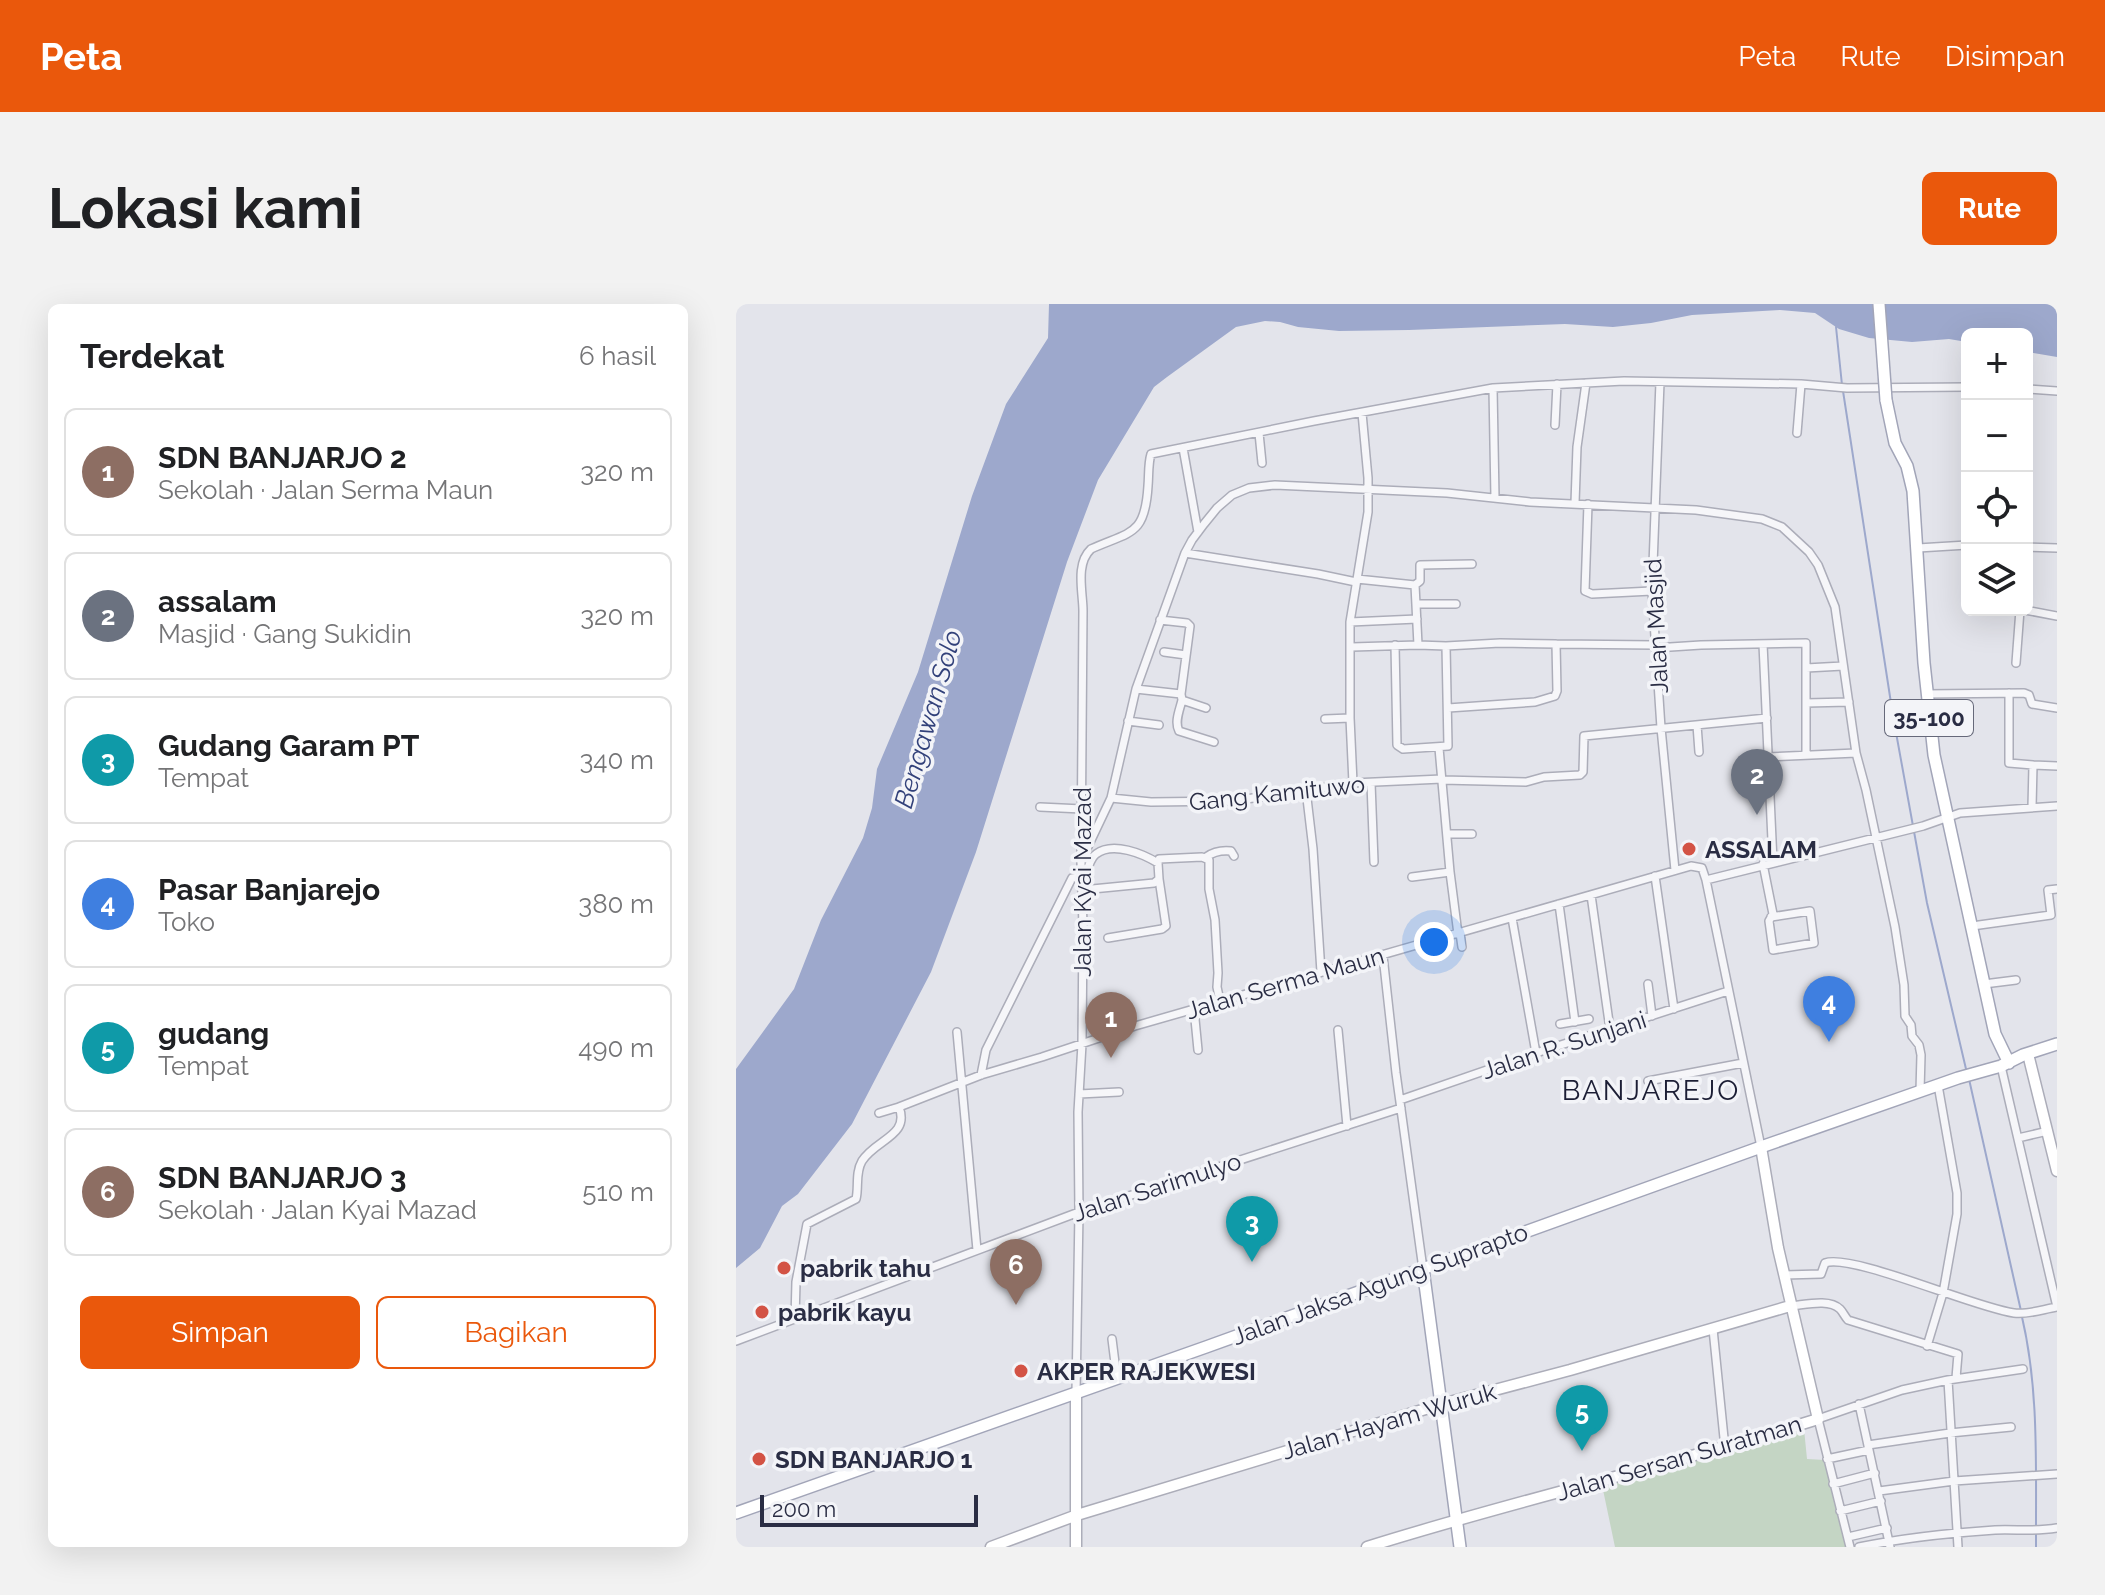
<!DOCTYPE html>
<html lang="id">
<head>
<meta charset="utf-8">
<style>
  :root { --surface:#fff; --page:#f2f2f2; --text:#202124; --muted:#757577; --line:#e0e0e0; --accent:#ea580c }
  body { margin:0; font-family:Raleway,sans-serif; background:var(--page); color:var(--text) }
  .controls { position:absolute; right:24px; top:24px; display:grid; overflow:hidden; border-radius:12px; box-shadow:0 8px 32px #0002 }
  .controls button { width:72px; height:72px; display:grid; place-items:center; padding:0; border:0; border-bottom:2px solid var(--line); background:var(--surface); color:var(--text); font:40px sans-serif }
  .scale { position:absolute; left:24px; bottom:20px; width:218px; box-sizing:border-box; padding-left:8px; border:4px solid #2a2d44; border-top:0; font-size:22px; line-height:28px; white-space:nowrap; color:#2a2d44; -webkit-text-stroke:6px #f3f4f8; paint-order:stroke }
  .you { position:absolute; left:698px; top:638px; width:28px; height:28px; margin:-20px; border:6px solid #fff; border-radius:50%; background:#1a73e8; box-shadow:0 0 0 12px #1a73e833 }
  .badge { display:grid; place-items:center; width:52px; height:52px; border-radius:50%; background:var(--accent); color:#fff; font-size:26px; font-weight:700 }
  .pin { position:absolute; translate:-50% -66px; filter:drop-shadow(0 2px 4px #0008) }
  .pin::after { content:''; position:absolute; top:42px; width:28px; height:24px; background:inherit; clip-path:polygon(0 0,100% 0,50% 100%) }
  .list { margin:0; padding:0; list-style:none }
  h2 { display:flex; justify-content:space-between; align-items:center; height:104px; margin:0; padding:0 32px; font-size:34px }
  h2 small { font-size:26px; font-weight:400; color:var(--muted) }
  .list li { display:grid; grid-template-columns:52px 1fr auto; gap:24px; align-items:center; box-sizing:border-box; height:128px; margin:0 16px 16px; padding:0 16px; border:2px solid var(--line); border-radius:12px }
  .list b { display:block; font-size:30px; white-space:nowrap }
  .list p { margin:0; font-size:26px; white-space:nowrap; color:var(--muted) }
  .list em { font-size:26px; font-style:normal; color:var(--muted) }
  .actions { display:flex; gap:16px; padding:24px 32px }
  .actions a { flex:1; padding:18px 0; border:2px solid var(--accent); border-radius:12px; text-align:center; font-size:28px; color:var(--accent) }
  .actions .main { background:var(--accent); color:#fff }
  .icon { flex:none; width:44px; height:44px; fill:none; stroke:currentColor; stroke-width:2; stroke-linecap:round; stroke-linejoin:round }
  .map { position:relative; flex:none; width:1321px; height:1243px; overflow:hidden; border-radius:12px }
  header { display:flex; align-items:center; gap:48px; box-sizing:border-box; height:112px; padding:0 40px; background:var(--accent); color:#fff }
  header strong { font-size:38px }
  nav { display:flex; gap:44px; margin-inline-start:auto; font-size:28px }
  .intro { display:flex; align-items:center; justify-content:space-between; box-sizing:border-box; height:192px; padding:0 48px }
  h1 { margin:0; font-size:56px }
  .button { padding:20px 36px; border-radius:12px; background:var(--accent); color:#fff; font-size:28px; font-weight:700 }
  main { display:flex; gap:48px; padding:0 48px }
  aside { flex:1; background:var(--surface); border-radius:12px; box-shadow:0 8px 32px #0002 }
  .map>svg:first-child { display:block }
  .green { fill:#c4d5c4 }
  .water { fill:#9da8cc }
  .lines { fill:none; stroke-linecap:round; stroke-linejoin:round }
  .stream { stroke:#9da8cc; stroke-width:2 }
  .street-casing { stroke:#acadb9; stroke-width:10 }
  .secondary-casing { stroke:#acadb9; stroke-width:13 }
  .primary-casing { stroke:#a2a5b8; stroke-width:14 }
  .street { stroke:#f6f6f9; stroke-width:7 }
  .secondary { stroke:#fff; stroke-width:10 }
  .primary { stroke:#fff; stroke-width:11 }
  .primary-bridge-casing { stroke:#a2a5b8; stroke-width:14; stroke-linecap:butt }
  .primary-bridge { stroke:#fff; stroke-width:11 }
  .poi-dot { fill:#d35345; stroke:#f3f4f8; stroke-width:3 }
  .labels { text-anchor:middle; dominant-baseline:central; stroke-width:7; stroke-linejoin:round; paint-order:stroke }
  .shield { fill:#f3f4f8; stroke:#66697a; stroke-width:2 }
  .shield-label { font-size:22px; font-weight:bold; fill:#2a2d44 }
  .street-label { font-size:24px; fill:#2a2d44; stroke:#f3f4f8 }
  .poi-label { font-size:24px; font-weight:bold; fill:#2a2d44; stroke:#f3f4f8; text-anchor:start }
  .water-label { font-size:26px; font-style:italic; fill:#32417a; stroke:#f3f4f8 }
  .quarter-label { font-size:28px; letter-spacing:2px; fill:#1c1e35; stroke:#f3f4f8 }
</style>
</head>
<body>
<header>
<strong>Peta</strong>
<nav><a>Peta</a><a>Rute</a><a>Disimpan</a></nav>
</header>
<div class="intro"><h1>Lokasi kami</h1><a class="button">Rute</a></div>
<main>
<aside>
<h2>Terdekat<small>6 hasil</small></h2>
<ul class="list">
<li><span class="badge" style="background:#8d6e63">1</span><div><b>SDN BANJARJO 2</b><p>Sekolah · Jalan Serma Maun</p></div><em>320 m</em></li>
<li><span class="badge" style="background:#6b7280">2</span><div><b>assalam</b><p>Masjid · Gang Sukidin</p></div><em>320 m</em></li>
<li><span class="badge" style="background:#0f9aa8">3</span><div><b>Gudang Garam PT</b><p>Tempat</p></div><em>340 m</em></li>
<li><span class="badge" style="background:#3f7fe0">4</span><div><b>Pasar Banjarejo</b><p>Toko</p></div><em>380 m</em></li>
<li><span class="badge" style="background:#0f9aa8">5</span><div><b>gudang</b><p>Tempat</p></div><em>490 m</em></li>
<li><span class="badge" style="background:#8d6e63">6</span><div><b>SDN BANJARJO 3</b><p>Sekolah · Jalan Kyai Mazad</p></div><em>510 m</em></li>
</ul>
<div class="actions"><a class="main">Simpan</a><a>Bagikan</a></div>
</aside>
<div class="map">
<svg width="1321" height="1243" viewBox="0 0 1321 1243">
  <rect width="100%" height="100%" fill="#e3e4eb"/>
  <path class="green" d="M 1068,1125 L 1071,1155 L 1089,1156 L 1110,1243 L 879,1243 L 866,1181 Z"/>
  <path class="water" d="M 313,0 L 1321,0 L 1321,53 L 1291,48 L 1291,30 L 1231,30 L 1231,38 L 1213,35 L 1176,38 L 1133,34 L 1103,25 L 1079,9 L 1044,6 L 956,11 L 915,19 L 877,23 L 829,20 L 673,26 L 603,27 L 562,23 L 544,18 L 529,17 L 500,23 L 431,73 L 418,83 L 362,176 L 331,258 L 240,548 L 195,668 L 116,820 L 62,890 L 46,902 L 24,944 L 0,964 L 0,765 L 58,685 L 85,616 L 127,534 L 136,504 L 141,465 L 182,368 L 236,192 L 270,100 L 312,34 Z"/>
  <g class="lines">
    <path class="stream" d="M 1100,23 L 1106,81
      M 1107,87 L 1157,412 L 1191,599 L 1230,765
      M 1233,775 L 1285,1007
      M 1286,1013 C 1302,1081 1300,1153 1300,1222
      M 1300,1228 L 1300,1243"/>
    <defs>
      <path id="street" d="M 924,78 L 916,287 L 925,424 L 939,566
        M 757,84 L 759,194
        M 1291,85 L 1321,87
        M 819,121 L 821,80
        M 523,129 L 526,159
        M 1061,129 L 1065,80
        M 447,144 L 462,228
        M 839,199 L 841,143 L 850,79
        M 852,200 L 849,287 L 856,290 L 916,287
        M 1291,243 L 1321,244
        M 1182,244 L 1231,241
        M 449,249 L 582,270 L 620,278
        M 621,275 L 679,281 L 684,277 L 684,261 L 736,260
        M 679,281 L 682,341
        M 681,300 L 720,300
        M 1289,306 L 1321,312
        M 424,316 L 451,319 L 454,322 L 445,390 L 446,396 L 470,404
        M 614,318 L 681,315
        M 1027,340 L 1037,558
        M 659,341 L 661,441 L 667,445 L 712,442 L 710,342
        M 616,343 L 682,341 L 710,342 L 764,339 L 820,340
        M 919,344 L 965,341 L 1070,339 L 1070,451
        M 428,348 L 450,351
        M 1280,359 L 1284,306
        M 1070,364 L 1107,362
        M 400,385 L 445,390
        M 1273,389 L 1273,459 L 1297,461
        M 1190,390 L 1288,389 L 1293,391 L 1296,400 L 1321,404
        M 446,396 C 444,405 438,418 443,427 L 478,438
        M 1070,399 L 1113,398
        M 712,404 L 799,398 L 819,392 L 821,387 L 820,340 L 919,341
        M 589,415 L 614,414
        M 392,417 L 423,421
        M 961,421 L 963,448
        M 703,444 L 714,568 L 722,630
        M 1032,453 L 1120,449
        M 706,476 L 790,478 L 808,473 L 844,471 L 847,468 L 848,432 L 1031,414
        M 617,479 L 614,414 L 614,318 L 632,208 L 632,174 L 626,109
        M 635,479 L 638,558
        M 570,486 L 577,545 L 585,668
        M 375,494 L 415,498 L 497,497 L 617,479 L 706,475
        M 304,503 L 346,505
        M 1296,503 L 1297,461 L 1321,462
        M 711,530 L 736,530
        M 347,553 L 375,494 L 400,385 L 449,249 L 456,236 L 468,220 L 481,204 L 496,191 L 513,184 L 539,181 L 711,189 L 794,198 L 960,206 L 1026,215 L 1046,223 L 1073,248 L 1082,261 L 1099,303 L 1120,449 L 1130,486 L 1159,623 L 1168,681 L 1169,712 L 1175,721 L 1176,732 L 1183,741 L 1185,751 L 1184,787
        M 470,553 C 477,548 486,546 495,547 L 498,552
        M 1027,560 L 1037,610 L 1033,617 L 1037,646 L 1078,639 L 1074,607 L 1035,613
        M 919,572 L 938,705
        M 676,573 L 714,568
        M 970,576 L 1187,522 L 1224,509 L 1321,502
        M 347,579 C 350,571 353,555 360,550 C 377,537 407,550 422,559
        M 346,586 L 418,579 L 423,575 L 422,559 L 423,555 L 466,553 L 473,556 L 473,585 L 479,616 L 482,669 L 481,683 L 484,697
        M 855,591 L 874,725
        M 823,600 L 839,718
        M 776,614 L 800,749
        M 1236,622 L 1315,611 L 1312,586 L 1321,585
        M 724,629 L 726,643
        M 372,634 L 426,625 L 430,622 L 423,575
        M 647,652 L 660,769 L 687,965
        M 912,680 L 916,712
        M 1248,680 L 1280,676
        M 458,705 L 462,746
        M 824,720 L 853,715
        M 602,726 L 611,822
        M 221,728 L 241,946
        M 1265,762 L 1321,1003
        M 245,771 L 250,746 L 336,574 L 343,573 L 345,576
        M 912,777 L 1007,759
        M 343,790 L 383,788
        M 664,796 L 800,749 L 992,687
        M 143,809 L 163,803
        M 1282,834 L 1312,827
        M 1048,971 L 1085,970 L 1089,959 C 1116,949 1239,1004 1278,1009 C 1292,1011 1308,1005 1321,1003
        M 1054,1002 C 1068,1001 1093,994 1104,1005 C 1107,1008 1109,1013 1112,1016 L 1222,1050 L 1220,1074
        M 59,1015 L 60,978 L 71,920 L 120,895 C 123,883 119,869 126,857 C 140,835 174,832 163,803 L 245,771 L 306,753 L 399,722 L 955,562 L 966,564 L 970,576 L 1025,843
        M 977,1025 L 989,1144
        M 376,1035 L 381,1075
        M 0,1037 L 343,908 L 665,804
        M 1191,1042 L 1207,989 L 1221,910 L 1221,889 L 1202,781
        M 1212,1076 L 1222,1243
        M 340,1089 L 343,908 L 342,808 L 346,740 L 347,622 L 345,558 L 347,307 C 347,288 339,260 355,245 C 395,227 409,232 412,182 C 413,171 412,160 415,150 L 578,117 L 757,84 L 888,77 L 1065,80 L 1111,84 L 1231,83
        M 1123,1100 L 1154,1243
        M 1132,1141 L 1214,1129 L 1275,1123
        M 1091,1155 L 1133,1146
        M 1097,1180 L 1139,1169
        M 1143,1187 L 1218,1177 L 1321,1170
        M 1104,1207 L 1145,1197
        M 1112,1233 L 1151,1224
        M 1114,1243 L 1082,1115 L 1166,1086 L 1212,1076 L 1287,1065
        M 1123,1243 C 1167,1234 1213,1229 1259,1226 C 1280,1225 1300,1228 1321,1224"/>
      <path id="secondary" d="M 1292,750 L 1321,867
        M 340,1089 L 340,1243
        M 255,1243 L 341,1211 L 706,1100 L 834,1066 L 1054,1002
        M 631,1243 C 780,1196 933,1162 1082,1115 L 1042,944 L 1025,843"/>
      <path id="primary" d="M 1150,96 L 1159,139 L 1171,162 L 1177,187 L 1188,359 L 1198,451 L 1259,730 L 1273,759
        M 687,965 L 724,1243
        M 0,1209 L 470,1043 L 1025,843 L 1222,774 L 1265,762 L 1287,751 L 1321,740"/>
    </defs>
    <use href="#street" class="street-casing"/>
    <use href="#secondary" class="secondary-casing"/>
    <use href="#primary" class="primary-casing"/>
    <use href="#street" class="street"/>
    <use href="#secondary" class="secondary"/>
    <use href="#primary" class="primary"/>
    <defs>
      <path id="primary-bridge" d="M 1143,0 L 1150,96"/>
    </defs>
    <use href="#primary-bridge" class="primary-bridge-casing"/>
    <use href="#primary-bridge" class="primary-bridge"/>
  </g>
  <g class="poi-dot">
    <circle cx="953" cy="545" r="8"/>
    <circle cx="48" cy="964" r="8"/>
    <circle cx="26" cy="1008" r="8"/>
    <circle cx="285" cy="1067" r="8"/>
    <circle cx="23" cy="1155" r="8"/>
  </g>
  <g class="labels">
    <rect class="shield" x="1149" y="396" width="88" height="36" rx="6"/>
    <g class="shield-label">
      <text x="1193" y="414">35-100</text>
    </g>
    <g class="street-label">
      <text transform="translate(920 322) rotate(-93)">Jalan Masjid</text>
      <text transform="translate(541 489) rotate(-6)">Gang Kamituwo</text>
      <text transform="translate(346 578) rotate(-90)">Jalan Kyai Mazad</text>
      <text transform="translate(549 679) rotate(-16)">Jalan Serma Maun</text>
      <text transform="translate(828 741) rotate(-18)">Jalan R. Sunjani</text>
      <text transform="translate(421 883) rotate(-18)">Jalan Sarimulyo</text>
      <text transform="translate(644 980) rotate(-20)">Jalan Jaksa Agung Suprapto</text>
      <text transform="translate(653 1117) rotate(-16)">Jalan Hayam Wuruk</text>
      <text transform="translate(943 1154) rotate(-16)">Jalan Sersan Suratman</text>
    </g>
    <g class="poi-label">
      <text x="969" y="545">ASSALAM</text>
      <text x="64" y="964">pabrik tahu</text>
      <text x="42" y="1008">pabrik kayu</text>
      <text x="301" y="1067">AKPER RAJEKWESI</text>
      <text x="39" y="1155">SDN BANJARJO 1</text>
    </g>
    <g class="water-label">
      <text transform="translate(192 415) rotate(-74)">Bengawan Solo</text>
    </g>
    <g class="quarter-label">
      <text x="915" y="786">BANJAREJO</text>
    </g>
  </g>
</svg>
<div class="controls">
<button>+</button>
<button>−</button>
<button><svg class="icon" aria-label="locate" viewBox="0 0 24 24"><circle cx="12" cy="12" r="6"/><path d="M12 2v4M12 18v4M2 12h4M18 12h4"/></svg></button>
<button><svg class="icon" aria-label="layers" viewBox="0 0 24 24"><path d="M12 4l9 5-9 5-9-5zM3 14l9 5 9-5"/></svg></button>
</div>
<div class="scale">200 m</div>
<div class="you"></div>
<div class="pin badge" style="left:375px;top:754px;background:#8d6e63">1</div>
<div class="pin badge" style="left:1021px;top:511px;background:#6b7280">2</div>
<div class="pin badge" style="left:516px;top:958px;background:#0f9aa8">3</div>
<div class="pin badge" style="left:1093px;top:738px;background:#3f7fe0">4</div>
<div class="pin badge" style="left:846px;top:1147px;background:#0f9aa8">5</div>
<div class="pin badge" style="left:280px;top:1001px;background:#8d6e63">6</div>
</div>
</main>
</body>
</html>
